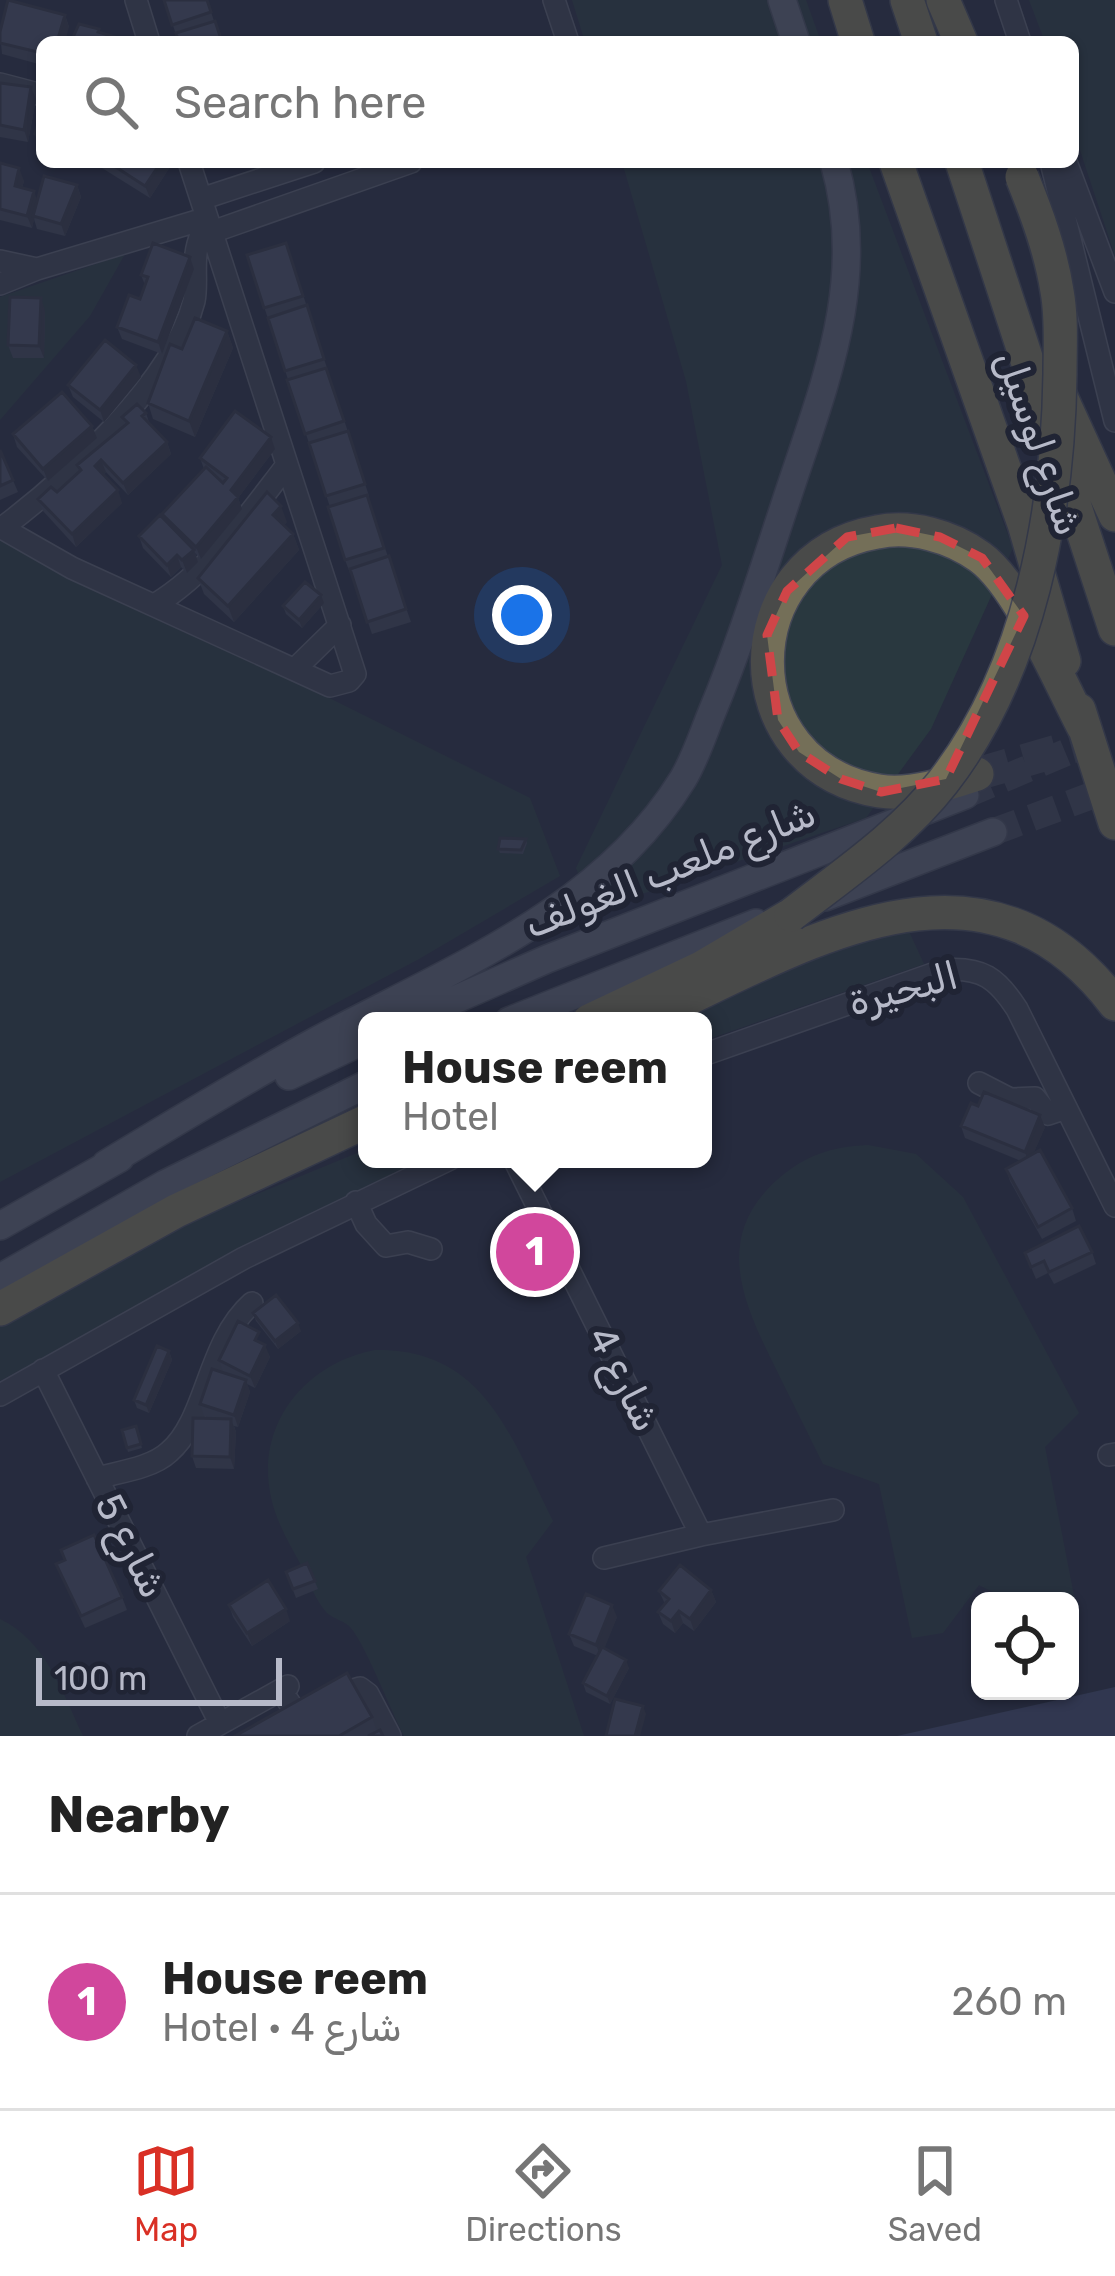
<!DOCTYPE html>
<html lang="en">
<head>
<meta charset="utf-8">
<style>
  :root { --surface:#fff; --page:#f2f2f2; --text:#222; --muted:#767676; --line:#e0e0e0; --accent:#d93025 }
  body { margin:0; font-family:Rubik,"Noto Naskh Arabic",sans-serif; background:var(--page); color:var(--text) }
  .controls { position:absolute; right:36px; bottom:36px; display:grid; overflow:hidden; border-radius:18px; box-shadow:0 3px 9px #0004 }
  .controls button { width:108px; height:108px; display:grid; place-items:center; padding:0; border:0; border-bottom:3px solid var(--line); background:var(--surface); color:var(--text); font:60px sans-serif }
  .scale { position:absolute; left:36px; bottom:30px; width:246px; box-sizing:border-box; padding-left:12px; border:6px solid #b7bac9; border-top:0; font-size:33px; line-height:42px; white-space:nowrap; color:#b7bac9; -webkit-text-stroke:9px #202434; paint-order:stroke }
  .you { position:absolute; left:522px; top:615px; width:42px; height:42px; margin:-30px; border:9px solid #fff; border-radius:50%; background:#1a73e8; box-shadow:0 0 0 18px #1a73e833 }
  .badge { display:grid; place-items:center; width:78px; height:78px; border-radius:50%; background:var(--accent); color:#fff; font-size:39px; font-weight:700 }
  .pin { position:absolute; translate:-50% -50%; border:6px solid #fff; box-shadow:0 3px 12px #0006 }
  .popup { position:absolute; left:358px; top:1012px; width:354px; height:156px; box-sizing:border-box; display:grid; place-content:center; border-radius:18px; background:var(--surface); filter:drop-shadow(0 3px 9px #0005); font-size:39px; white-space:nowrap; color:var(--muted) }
  .popup b { font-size:45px; color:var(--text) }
  .popup::after { content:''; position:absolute; left:50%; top:100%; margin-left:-24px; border:24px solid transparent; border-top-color:var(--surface) }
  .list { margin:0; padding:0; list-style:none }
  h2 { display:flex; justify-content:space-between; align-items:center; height:156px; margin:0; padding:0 48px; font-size:51px }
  h2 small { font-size:39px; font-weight:400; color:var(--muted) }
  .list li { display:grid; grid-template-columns:78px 1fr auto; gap:36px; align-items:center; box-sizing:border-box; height:216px; padding:0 48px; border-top:3px solid var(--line) }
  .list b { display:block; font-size:45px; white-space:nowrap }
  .list p { margin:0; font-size:39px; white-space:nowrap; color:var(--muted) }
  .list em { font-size:39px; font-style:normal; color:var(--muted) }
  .icon { flex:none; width:66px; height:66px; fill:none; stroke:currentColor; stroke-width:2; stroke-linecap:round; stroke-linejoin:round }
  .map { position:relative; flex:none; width:1115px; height:1736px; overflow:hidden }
  .search { position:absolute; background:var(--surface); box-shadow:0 3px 9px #0004; left:36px; right:36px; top:36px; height:132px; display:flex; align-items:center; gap:30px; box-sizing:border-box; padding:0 42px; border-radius:18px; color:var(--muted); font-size:45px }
  .sheet { height:372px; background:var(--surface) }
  nav { display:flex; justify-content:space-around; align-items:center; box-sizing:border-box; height:168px; border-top:3px solid var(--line); background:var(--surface); font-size:33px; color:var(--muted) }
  nav a { display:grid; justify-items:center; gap:6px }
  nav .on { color:var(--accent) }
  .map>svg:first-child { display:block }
  .green { fill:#29383f }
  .water { fill:#3e4666 }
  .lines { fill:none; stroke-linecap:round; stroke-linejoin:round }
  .major-tunnel { stroke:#3d4153; stroke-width:27; stroke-dasharray:27 14; stroke-linecap:butt }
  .highway-tunnel { stroke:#3d4153; stroke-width:33; stroke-dasharray:33 16; stroke-linecap:butt }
  .minor-casing { stroke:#565a69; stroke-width:24 }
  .major-casing { stroke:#444858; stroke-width:30 }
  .highway-casing { stroke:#434756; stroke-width:36 }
  .minor { stroke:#3b3f4e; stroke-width:21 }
  .major { stroke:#595e6e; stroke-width:27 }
  .highway { stroke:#746f58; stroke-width:33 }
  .highway-bridge-casing { stroke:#434756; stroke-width:36; stroke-linecap:butt }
  .highway-bridge { stroke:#746f58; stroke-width:33 }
  .wall { fill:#3c4053 }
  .shaded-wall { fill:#313443 }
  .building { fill:#464b60; stroke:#313443; stroke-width:3 }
  .marked { fill:none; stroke:#d04548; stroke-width:9; stroke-dasharray:24 15; stroke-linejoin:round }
  .labels { text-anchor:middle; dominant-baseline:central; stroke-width:12; stroke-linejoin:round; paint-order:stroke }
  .street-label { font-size:39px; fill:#b7bac9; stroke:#202434 }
</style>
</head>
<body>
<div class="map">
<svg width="1115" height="1736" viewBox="0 0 1115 1736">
  <rect width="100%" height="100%" fill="#272c3e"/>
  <path class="green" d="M 572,0 L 806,0 L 821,42 L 585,42 Z
    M 1029,0 L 1115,0 L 1115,256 L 1073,129 L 1073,42 L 1045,42 Z
    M 622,162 L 867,162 L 1013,548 L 931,729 L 866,818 L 592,911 L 576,868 L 722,565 L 686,381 Z
    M 125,254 L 90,316 L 0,420 L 0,297 Z
    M 0,534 L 530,798 L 560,876 L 419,959 L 0,1182 Z
    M 906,925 L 924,964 L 703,1041 L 703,1021 L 662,1021 L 784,965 Z
    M 868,1145 L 916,1154 L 963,1197 L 1079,1413 L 1045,1447 L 1076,1606 L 1070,1607 L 1070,1601 L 1011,1601 L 979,1585 L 943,1633 L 912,1638 L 879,1484 L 823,1464 C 808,1434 793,1403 778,1373 C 746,1308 710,1240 777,1180 C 805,1155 831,1147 868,1145 Z
    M 367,1149 L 367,1159 L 432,1159 L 290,1224 L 0,1381 L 0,1318 L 167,1231 Z
    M 375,1350 C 485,1348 511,1438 553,1521 L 526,1557 L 584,1736 L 404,1736 C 391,1711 366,1646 351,1628 C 345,1621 334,1619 327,1613 C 316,1602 308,1579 301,1565 C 289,1543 276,1521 271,1497 C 255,1424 306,1363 375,1350 Z
    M 0,1619 C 47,1642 62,1692 83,1736 L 0,1736 Z"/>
  <path class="water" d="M 1115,1687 L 1115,1736 L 897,1736 Z"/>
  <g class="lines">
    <path class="major-tunnel" d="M 965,795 L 1115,732
      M 993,832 L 1115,787"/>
    <path class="highway-tunnel" d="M 977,774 L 1075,746"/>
    <defs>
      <path id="minor" d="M 136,0 L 149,42
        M 554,0 L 568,42
        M 1006,0 L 1020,42
        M 0,84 L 42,95
        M 1051,162 L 1115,421
        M 1066,162 L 1115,292
        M 201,199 L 314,162
        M 212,232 L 411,162
        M 0,261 L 37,269 L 207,218
        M 0,284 L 37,269
        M 0,527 L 72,568 L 330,686 L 349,681 L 355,674 L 189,162
        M 2,528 C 66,480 174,381 194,301 C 197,286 194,270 196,254 C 197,242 203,230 207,218
        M 156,604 C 210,571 249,514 287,465
        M 296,668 L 340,625
        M 703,1055 L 944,970 C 982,967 997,978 1017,1009 L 1115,1206
        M 979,1083 L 1010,1099 L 1035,1098 L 1048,1114 L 1066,1108
        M 514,1159 L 701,1535
        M 356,1202 L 366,1224 L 386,1246 L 408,1242 L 431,1249
        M 43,1370 L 220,1723
        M 0,1395 L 244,1258 L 450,1159
        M 1109,1455 L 1115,1454
        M 97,1478 C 119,1472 152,1468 169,1452 C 207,1420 207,1343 252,1303
        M 604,1558 L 701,1535 L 833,1510
        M 281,1690 L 298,1716 L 307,1711
        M 334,1696 L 360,1688 L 368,1694 L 390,1736
        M 198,1736 L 288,1686"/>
      <path id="major" d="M 782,0 L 796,42
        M 825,897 L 993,832
        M 407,1021 L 547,959 L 965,795
        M 509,1021 L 756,923
        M 289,1076 L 367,1039
        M 106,1164 C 176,1122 246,1079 318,1040 C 449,970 602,911 683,779 C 695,759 703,734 712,712 C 742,640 765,564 790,489 C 826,380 868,278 834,162
        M 0,1226 L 120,1158
        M 0,1278 L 165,1184 L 367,1084"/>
      <path id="highway" d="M 845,0 L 858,42
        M 907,0 L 921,42
        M 943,0 L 961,42
        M 896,162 L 1024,524 L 1064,661
        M 962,162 L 1115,629
        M 1056,386 L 1115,515
        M 1079,710 L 1115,823
        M 977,774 C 947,784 911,796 879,791 C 729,766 732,557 877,532 C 911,525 951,536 980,557 C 1019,585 1060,683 1084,728
        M 589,1021 L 701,968 L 791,915
        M 641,1021 C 797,950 980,826 1115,1004
        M 0,1309 L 176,1211 L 367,1121"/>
    </defs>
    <use href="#minor" class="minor-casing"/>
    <use href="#major" class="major-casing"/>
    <use href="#highway" class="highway-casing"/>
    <use href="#minor" class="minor"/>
    <use href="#major" class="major"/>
    <use href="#highway" class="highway"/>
    <defs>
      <path id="highway-bridge" d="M 791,915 C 844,874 902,835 943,782 C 1030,670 1058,512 1060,374 C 1060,346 1062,318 1057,291 C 1051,252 1037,214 1022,177"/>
    </defs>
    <use href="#highway-bridge" class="highway-bridge-casing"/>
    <use href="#highway-bridge" class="highway-bridge"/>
  </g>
  <path class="wall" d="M 164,0 L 207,0 L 214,21 L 177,37 Z
    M 65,15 L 69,27 L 42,42 L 42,65 L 2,54 L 0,32 Z
    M 0,83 L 36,99 L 28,142 L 0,137 Z
    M 42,111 L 42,147 L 39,146 L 35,134 Z
    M 100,162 L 173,162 L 150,198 L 102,168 Z
    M 0,163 L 24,181 L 22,188 L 37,200 L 77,185 L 81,197 L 65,236 L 37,229 L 34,219 L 32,228 L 0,220 Z
    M 286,243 L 369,496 L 367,497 L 411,622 L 372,634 L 351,572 L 350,573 L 345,560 L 330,507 L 247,255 Z
    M 190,257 L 194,269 L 162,354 L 122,339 L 117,327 L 140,299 L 145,285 L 141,275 Z
    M 45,310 L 44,358 L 13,358 L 8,345 Z
    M 227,331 L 233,348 L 195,437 L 153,419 L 148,403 L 182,349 Z
    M 141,377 L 104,422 L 73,397 L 68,385 Z
    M 146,413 L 150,425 L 167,442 L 171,454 L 128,495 L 106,472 L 103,475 L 122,503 L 76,547 L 43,511 L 38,499 L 57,492 L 79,471 L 77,465 L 125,425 L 122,417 Z
    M 92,426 L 97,438 L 48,481 L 17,447 L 13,434 Z
    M 271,437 L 275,449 L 238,498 L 242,509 L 201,559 L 195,553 L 198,562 L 187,573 L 181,567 L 171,577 L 143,548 L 139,536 L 163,518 L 162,514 L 204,469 L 200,458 Z
    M 0,450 L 18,492 L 0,500 Z
    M 287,522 L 284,525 L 293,534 L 299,550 L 234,622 L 204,594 L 198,578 Z
    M 324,603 L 302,628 L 286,614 L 283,606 Z
    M 526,839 L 527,843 L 523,854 L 500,853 L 498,849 Z
    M 961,1126 L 1045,1127 L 1033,1154 L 1072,1208 L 1076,1221 L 1042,1239 L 1010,1181 L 1006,1169 L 1021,1161 L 965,1138 Z
    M 1092,1252 L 1096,1264 L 1054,1284 L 1048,1273 L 1036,1279 L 1025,1253 Z
    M 253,1313 L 301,1331 L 278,1349 L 256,1321 Z
    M 263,1344 L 270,1357 L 255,1388 L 247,1384 L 250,1392 L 238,1427 L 234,1426 L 236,1432 L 234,1469 L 196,1468 L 192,1456 L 211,1419 L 204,1416 L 200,1404 L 223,1373 L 219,1360 Z
    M 169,1351 L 172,1360 L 149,1413 L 137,1408 L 134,1400 Z
    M 136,1426 L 142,1448 L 128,1452 L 122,1430 Z
    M 64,1560 L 122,1597 L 127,1610 L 85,1628 L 56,1564 Z
    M 307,1563 L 318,1589 L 296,1598 L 286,1572 Z
    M 711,1590 L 716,1602 L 694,1631 L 683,1623 L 675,1633 L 663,1624 L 658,1612 L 665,1604 L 659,1591 Z
    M 229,1605 L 290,1621 L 252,1646 L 233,1617 Z
    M 617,1617 L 604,1648 L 629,1668 L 610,1704 L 586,1692 L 583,1683 L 598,1656 L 574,1646 L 569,1634 Z
    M 372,1717 L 377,1731 L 383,1736 L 235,1736 Z"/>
  <path class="shaded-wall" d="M 65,15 L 69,27 L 65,42 L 57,42 Z
    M 31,87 L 36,99 L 28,142 L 24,130 Z
    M 161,162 L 173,162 L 150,198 L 145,186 Z
    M 19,168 L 24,181 L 19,198 L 15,186 Z
    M 77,185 L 81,197 L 65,236 L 61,224 Z
    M 34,191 L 38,203 L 32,228 L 27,216 Z
    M 190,257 L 194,269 L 162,354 L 158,342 Z
    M 41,298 L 45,310 L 44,358 L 39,346 Z
    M 227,331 L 233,348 L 195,437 L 189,421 Z
    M 136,365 L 141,377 L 104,422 L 100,410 Z
    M 92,426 L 97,438 L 48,481 L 43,469 Z
    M 271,437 L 275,449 L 238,498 L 242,509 L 201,559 L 196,547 L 231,490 Z
    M 167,442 L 171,454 L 128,495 L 123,483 Z
    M 101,460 L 106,472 L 99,478 L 95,466 Z
    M 118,490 L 122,503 L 76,547 L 72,534 Z
    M 281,506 L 287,522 L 278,531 L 273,515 Z
    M 293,534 L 299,550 L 234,622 L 228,606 Z
    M 194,550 L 198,562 L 187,573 L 182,560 Z
    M 177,555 L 181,567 L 171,577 L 167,565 Z
    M 321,595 L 324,603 L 302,628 L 299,620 Z
    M 1040,1115 L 1045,1127 L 1029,1164 L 1025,1152 Z
    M 298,1323 L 301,1331 L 278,1349 L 275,1341 Z
    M 265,1345 L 270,1357 L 255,1388 L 250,1376 Z
    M 169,1351 L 172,1360 L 149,1413 L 146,1405 Z
    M 246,1380 L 250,1392 L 238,1427 L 234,1415 Z
    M 231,1419 L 236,1432 L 234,1469 L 230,1457 Z
    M 711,1590 L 716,1602 L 694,1631 L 690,1619 Z
    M 612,1605 L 617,1617 L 601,1657 L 596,1645 Z
    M 286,1609 L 290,1621 L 252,1646 L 247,1633 Z
    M 679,1611 L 683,1623 L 675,1633 L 671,1621 Z
    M 626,1660 L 629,1668 L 610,1704 L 607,1696 Z
    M 643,1706 L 646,1714 L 640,1736 L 635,1736 Z"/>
  <path class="building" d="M 8,0 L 65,15 L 57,42 L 42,42 L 42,53 L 0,43 L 0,32 Z
    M 164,0 L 207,0 L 211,12 L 172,25 Z
    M 215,21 L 222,42 L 179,42 L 176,33 Z
    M 79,24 L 99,29 L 98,32 L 125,40 L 124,42 L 71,42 Z
    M 0,83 L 31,87 L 24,130 L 0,125 Z
    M 42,111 L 42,136 L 35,134 Z
    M 108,162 L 161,162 L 145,186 Z
    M 0,163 L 19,168 L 15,186 L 34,191 L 27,216 L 0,209 Z
    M 44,176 L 77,185 L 61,224 L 33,216 Z
    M 153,243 L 190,257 L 158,342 L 117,327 L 129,295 L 140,299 L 148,277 L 141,275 Z
    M 286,243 L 303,296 L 264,308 L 247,255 Z
    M 10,297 L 41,298 L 39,346 L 8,345 Z
    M 307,305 L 324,359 L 285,371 L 268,318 Z
    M 195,318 L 227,331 L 189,421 L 148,403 L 170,344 L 182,349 Z
    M 105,340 L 136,365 L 100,410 L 68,385 Z
    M 326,368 L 344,421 L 305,434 L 287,380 Z
    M 62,392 L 92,426 L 43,469 L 13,434 Z
    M 137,404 L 146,413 L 142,416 L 167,442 L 123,483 L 101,460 L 95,466 L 118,490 L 72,534 L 38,499 L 51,487 L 57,492 L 81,470 L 77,465 L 128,423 L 122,417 Z
    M 235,411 L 271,437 L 231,490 L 238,497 L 196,547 L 162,514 L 206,467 L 223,483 L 227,478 L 200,458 Z
    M 348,431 L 365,484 L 326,496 L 309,443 Z
    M 0,450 L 13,480 L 0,486 Z
    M 267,492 L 281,506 L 273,515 L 293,534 L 228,606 L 198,578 Z
    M 367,495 L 384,548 L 345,560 L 328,507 Z
    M 160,515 L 194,550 L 182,560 L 177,555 L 167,565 L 139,536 Z
    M 389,556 L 406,609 L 367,622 L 350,569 Z
    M 305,582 L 321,595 L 299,620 L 283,606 Z
    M 500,838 L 526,839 L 521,850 L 498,849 Z
    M 984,1092 L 1040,1115 L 1025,1152 L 961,1126 L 971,1103 L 978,1106 Z
    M 1040,1150 L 1072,1208 L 1038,1227 L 1006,1169 Z
    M 1079,1226 L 1092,1252 L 1049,1272 L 1044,1261 L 1031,1267 L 1025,1253 Z
    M 276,1295 L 298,1323 L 275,1341 L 253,1313 Z
    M 238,1321 L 259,1332 L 255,1340 L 265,1345 L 250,1376 L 219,1360 Z
    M 157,1346 L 169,1351 L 146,1405 L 134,1400 Z
    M 212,1369 L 246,1380 L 234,1415 L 200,1404 Z
    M 193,1418 L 231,1419 L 230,1457 L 192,1456 Z
    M 136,1426 L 141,1444 L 127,1448 L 122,1430 Z
    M 94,1535 L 122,1597 L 81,1616 L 56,1564 L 65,1560 L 61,1550 Z
    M 307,1563 L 315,1581 L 293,1589 L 286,1572 Z
    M 680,1565 L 711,1590 L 690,1619 L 679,1611 L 671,1621 L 658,1612 L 669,1599 L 659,1591 Z
    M 268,1580 L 286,1609 L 247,1633 L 229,1605 Z
    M 586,1594 L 612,1605 L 596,1645 L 569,1634 Z
    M 602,1647 L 626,1660 L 607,1696 L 583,1683 Z
    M 347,1673 L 372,1717 L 339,1736 L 235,1736 Z
    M 615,1699 L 643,1706 L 635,1736 L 606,1736 Z
    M 380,1730 L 383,1736 L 368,1736 Z"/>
  <path d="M0 0H1115V1736H0ZM 896,528 L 940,537 L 982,558 L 1024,616 L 946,779 L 881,792 L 841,779 L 799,752 L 778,720 L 767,635 L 787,591 L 847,537 Z" fill="#272c3e" fill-opacity=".55" fill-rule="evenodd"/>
  <path class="marked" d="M 896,528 L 940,537 L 982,558 L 1024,616 L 946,779 L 881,792 L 841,779 L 799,752 L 778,720 L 767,635 L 787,591 L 847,537 Z"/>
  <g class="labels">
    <g class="street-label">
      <text transform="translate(1039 443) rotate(71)">شارع لوسيل</text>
      <text transform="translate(670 869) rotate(-22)">شارع ملعب الغولف</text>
      <text transform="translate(903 989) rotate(-15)">البحيرة</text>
      <text transform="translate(624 1379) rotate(63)">شارع 4</text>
      <text transform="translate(131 1546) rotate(63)">شارع 5</text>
    </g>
  </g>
</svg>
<div class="controls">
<button><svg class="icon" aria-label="locate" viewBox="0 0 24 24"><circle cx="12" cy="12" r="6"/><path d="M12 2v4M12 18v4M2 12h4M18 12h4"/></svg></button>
</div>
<div class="scale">100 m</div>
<div class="you"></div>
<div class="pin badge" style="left:535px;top:1252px;background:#d1479c">1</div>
<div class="popup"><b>House reem</b>Hotel</div>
<div class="search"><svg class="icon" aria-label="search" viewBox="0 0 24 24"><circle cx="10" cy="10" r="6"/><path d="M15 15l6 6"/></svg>Search here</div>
</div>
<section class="sheet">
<h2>Nearby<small></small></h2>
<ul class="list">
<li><span class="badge" style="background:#d1479c">1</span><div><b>House reem</b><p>Hotel · شارع 4</p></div><em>260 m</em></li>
</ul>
</section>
<nav>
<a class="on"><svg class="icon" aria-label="map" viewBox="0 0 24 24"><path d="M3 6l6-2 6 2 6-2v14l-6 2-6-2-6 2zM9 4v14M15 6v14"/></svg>Map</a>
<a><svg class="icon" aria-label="directions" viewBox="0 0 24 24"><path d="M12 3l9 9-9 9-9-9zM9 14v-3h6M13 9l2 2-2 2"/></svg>Directions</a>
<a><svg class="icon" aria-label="saved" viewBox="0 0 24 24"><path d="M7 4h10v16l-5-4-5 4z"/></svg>Saved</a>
</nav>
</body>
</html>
